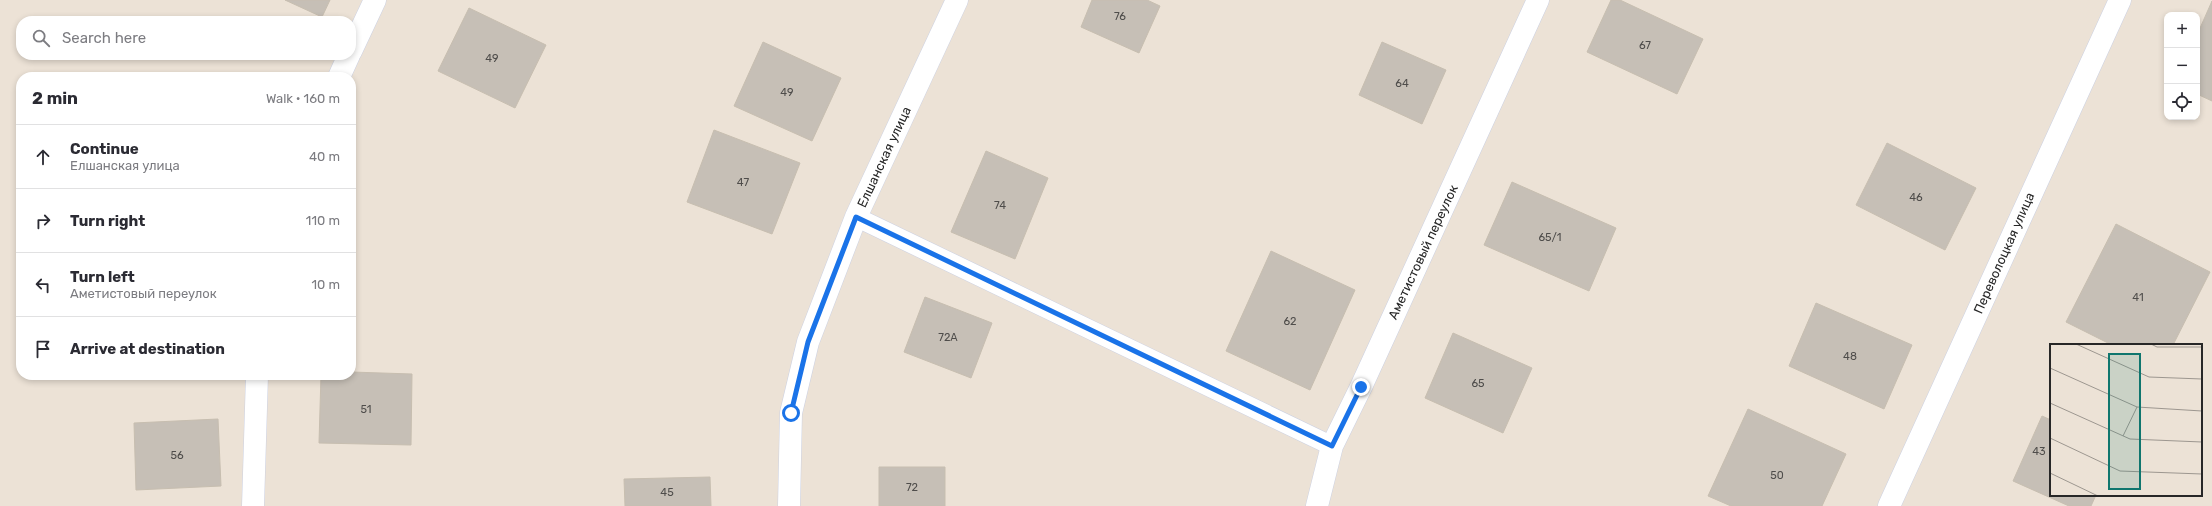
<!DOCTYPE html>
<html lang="en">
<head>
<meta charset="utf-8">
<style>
  :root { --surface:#fff; --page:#f2f2f3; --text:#2b2b33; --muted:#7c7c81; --line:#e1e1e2 }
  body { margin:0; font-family:Rubik,sans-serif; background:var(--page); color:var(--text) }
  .controls { position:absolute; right:12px; top:12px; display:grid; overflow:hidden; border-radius:8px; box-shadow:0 2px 6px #0003 }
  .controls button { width:36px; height:36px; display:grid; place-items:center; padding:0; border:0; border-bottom:1px solid var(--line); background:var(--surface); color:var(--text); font:20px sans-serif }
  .stop { position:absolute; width:12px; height:12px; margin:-9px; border:3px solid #1a73e8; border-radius:50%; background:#fff }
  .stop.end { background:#1a73e8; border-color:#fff; box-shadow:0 1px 4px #0008 }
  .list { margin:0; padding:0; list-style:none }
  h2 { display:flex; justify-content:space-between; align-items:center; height:52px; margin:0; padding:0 16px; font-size:17px }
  h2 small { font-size:13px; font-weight:400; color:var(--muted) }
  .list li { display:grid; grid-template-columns:26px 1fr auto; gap:12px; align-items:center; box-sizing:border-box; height:64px; padding:0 16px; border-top:1px solid var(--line) }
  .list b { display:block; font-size:15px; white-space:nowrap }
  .list p { margin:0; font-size:13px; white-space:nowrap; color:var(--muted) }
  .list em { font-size:13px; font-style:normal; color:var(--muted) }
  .icon { flex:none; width:22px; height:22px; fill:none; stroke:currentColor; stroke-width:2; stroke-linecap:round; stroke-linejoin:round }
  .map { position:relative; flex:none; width:2212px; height:506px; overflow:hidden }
  .search { position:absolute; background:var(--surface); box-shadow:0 2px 6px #0003; left:16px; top:16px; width:340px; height:44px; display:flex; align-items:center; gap:10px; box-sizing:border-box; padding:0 14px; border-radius:16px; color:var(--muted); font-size:15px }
  .panel { position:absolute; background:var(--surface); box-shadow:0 2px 6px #0003; left:16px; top:72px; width:340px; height:308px; border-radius:16px }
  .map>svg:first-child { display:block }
  .building { fill:#c6bfb6; stroke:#c7beb0 }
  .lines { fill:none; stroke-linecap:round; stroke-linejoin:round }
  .service-casing { stroke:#ccd1e2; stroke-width:20 }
  .minor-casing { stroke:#ccd1e2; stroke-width:23 }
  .tertiary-casing { stroke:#ccd1e2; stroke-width:23 }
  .service { stroke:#fff; stroke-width:19 }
  .minor { stroke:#fff; stroke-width:22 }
  .tertiary { stroke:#fff; stroke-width:22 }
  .route { stroke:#1a73e8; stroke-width:5 }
  .labels { text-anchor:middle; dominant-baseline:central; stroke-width:3.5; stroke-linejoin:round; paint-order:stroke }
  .number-label { font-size:11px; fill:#4f4d4b }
  .street-label { font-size:13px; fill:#272727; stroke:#fff }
  .inset-road { fill:none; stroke:#9d9790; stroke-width:1 }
  .view { fill:#0f766e; fill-opacity:0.15; stroke:#0f766e; stroke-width:2 }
  .inset-edge { fill:none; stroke:#272727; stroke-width:2 }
</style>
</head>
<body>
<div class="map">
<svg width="2212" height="506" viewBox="0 0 2212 506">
  <rect width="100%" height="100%" fill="#ece2d6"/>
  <path class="building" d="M 285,0 L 330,0 L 322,17 Z
    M 1092,0 L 1147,0 L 1160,6 L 1139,53 L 1081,27 Z
    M 1611,0 L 1620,0 L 1703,39 L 1677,94 L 1587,52 Z
    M 2212,1 L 2212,101 L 2197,94 L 2197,35 Z
    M 469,8 L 546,45 L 515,108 L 438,71 Z
    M 763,42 L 841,78 L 812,141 L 734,106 Z
    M 1382,42 L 1446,70 L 1422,124 L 1359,95 Z
    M 714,130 L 800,163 L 772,234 L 687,202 Z
    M 1887,143 L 1976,188 L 1945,250 L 1856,205 Z
    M 986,151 L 1048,178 L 1015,259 L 951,232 Z
    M 1512,182 L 1616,228 L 1589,291 L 1484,245 Z
    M 2116,224 L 2210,272 L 2173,345 L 2112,345 L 2066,322 Z
    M 1271,251 L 1355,290 L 1310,390 L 1226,351 Z
    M 925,297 L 992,323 L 971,378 L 904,352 Z
    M 1816,303 L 1912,345 L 1884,409 L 1789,366 Z
    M 1453,333 L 1532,368 L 1503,433 L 1425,398 Z
    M 351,372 L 412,374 L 411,445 L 319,443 L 321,375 L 351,375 Z
    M 1748,409 L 1846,454 L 1822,506 L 1731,506 L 1708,496 Z
    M 2042,416 L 2051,420 L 2051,495 L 2096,495 L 2091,506 L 2069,506 L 2013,481 Z
    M 218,419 L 221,486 L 136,490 L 134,423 Z
    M 879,467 L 945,467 L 945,506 L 879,506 Z
    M 710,477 L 711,506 L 625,506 L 624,479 Z"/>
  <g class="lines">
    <defs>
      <path id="service" d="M 856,217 L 1332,446"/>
      <path id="minor" d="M 351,51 L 375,0
        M 339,77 L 349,55
        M 253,506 L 257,375
        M 1317,506 L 1332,446 L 1361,387 L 1538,0
        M 1889,506 L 2120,0"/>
      <path id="tertiary" d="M 789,506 L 791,413 L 808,342 L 856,217 L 957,0"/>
    </defs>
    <use href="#service" class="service-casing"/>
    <use href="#minor" class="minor-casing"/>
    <use href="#tertiary" class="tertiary-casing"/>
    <use href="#service" class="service"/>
    <use href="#minor" class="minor"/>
    <use href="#tertiary" class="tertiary"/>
  </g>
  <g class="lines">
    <path class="route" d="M 791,413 L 808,342 L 856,217 L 1332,446 L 1361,387"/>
  </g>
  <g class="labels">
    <g class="number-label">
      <text x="1120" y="16">76</text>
      <text x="1645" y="45">67</text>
      <text x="492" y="58">49</text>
      <text x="1402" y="83">64</text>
      <text x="787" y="92">49</text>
      <text x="743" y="182">47</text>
      <text x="1916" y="197">46</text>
      <text x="1000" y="205">74</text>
      <text x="1550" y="237">65/1</text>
      <text x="2138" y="297">41</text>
      <text x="1290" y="321">62</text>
      <text x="948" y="337">72А</text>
      <text x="1850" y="356">48</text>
      <text x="1478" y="383">65</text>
      <text x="366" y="409">51</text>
      <text x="2039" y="451">43</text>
      <text x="177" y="455">56</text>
      <text x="1777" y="475">50</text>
      <text x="912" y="487">72</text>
      <text x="667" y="492">45</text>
    </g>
    <g class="street-label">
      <text transform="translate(884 157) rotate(-65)">Елшанская улица</text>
      <text transform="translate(1423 252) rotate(-65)">Аметистовый переулок</text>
      <text transform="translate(2004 253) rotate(-66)">Переволоцкая улица</text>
    </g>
  </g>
  <g transform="translate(2050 344)">
    <rect width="152" height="152" fill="#ece2d6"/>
    <path class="inset-road" d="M 26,0 L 99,33 L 152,35M 101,0 L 107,3 L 152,3M 0,24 L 87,63 L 152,67M 0,59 L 80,95 L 152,98M 73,92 L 87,63M 0,94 L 70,127 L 152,130M 0,129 L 48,152"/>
    <path class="view" d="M 59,10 L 90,10 L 90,145 L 59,145 Z"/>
    <rect width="152" height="152" class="inset-edge"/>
  </g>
</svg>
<div class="controls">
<button>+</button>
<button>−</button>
<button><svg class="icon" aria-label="locate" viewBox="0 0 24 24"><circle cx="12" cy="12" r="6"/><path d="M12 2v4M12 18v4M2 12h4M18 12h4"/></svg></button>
</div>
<div class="stop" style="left:791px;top:413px"></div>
<div class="stop end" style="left:1361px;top:387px"></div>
<div class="search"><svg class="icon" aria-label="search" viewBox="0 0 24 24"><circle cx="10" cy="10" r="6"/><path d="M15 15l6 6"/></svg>Search here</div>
<section class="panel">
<h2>2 min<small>Walk · 160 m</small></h2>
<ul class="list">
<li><svg class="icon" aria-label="ahead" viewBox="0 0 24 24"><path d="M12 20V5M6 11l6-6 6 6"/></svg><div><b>Continue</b><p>Елшанская улица</p></div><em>40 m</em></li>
<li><svg class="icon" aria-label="right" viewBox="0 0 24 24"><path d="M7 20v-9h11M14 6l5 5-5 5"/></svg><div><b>Turn right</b></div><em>110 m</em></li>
<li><svg class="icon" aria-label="left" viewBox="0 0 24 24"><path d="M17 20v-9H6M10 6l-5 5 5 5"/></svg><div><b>Turn left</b><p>Аметистовый переулок</p></div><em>10 m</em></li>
<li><svg class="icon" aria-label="arrive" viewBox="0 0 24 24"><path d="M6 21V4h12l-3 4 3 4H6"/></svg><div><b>Arrive at destination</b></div></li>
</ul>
</section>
</div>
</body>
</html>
